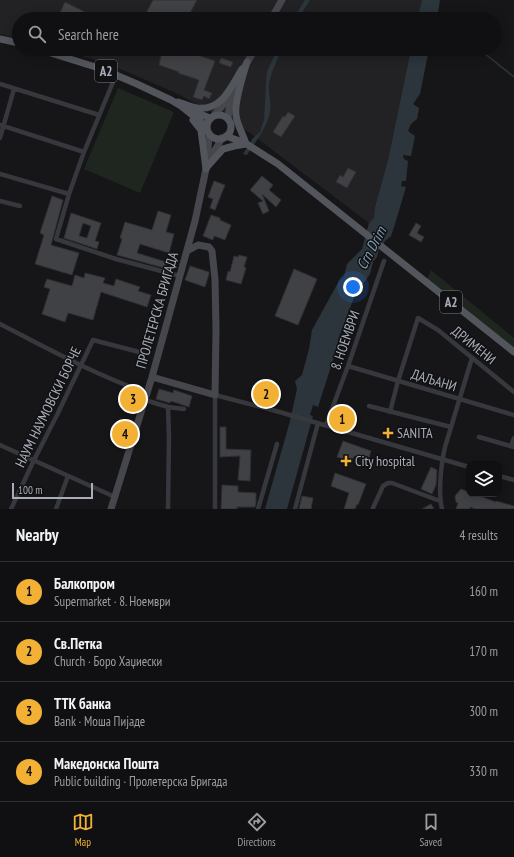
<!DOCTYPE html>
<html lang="en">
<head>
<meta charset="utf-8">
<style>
  :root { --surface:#101012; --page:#19191b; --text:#f1f3f6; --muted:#9c9d9f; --line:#303032; --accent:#f2b134 }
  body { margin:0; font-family:"PT Sans Narrow",sans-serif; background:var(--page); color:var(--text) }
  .controls { position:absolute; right:12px; bottom:12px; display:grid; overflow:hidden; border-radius:8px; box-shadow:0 2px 10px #0003 }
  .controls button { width:36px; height:36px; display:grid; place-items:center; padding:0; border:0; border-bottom:1px solid var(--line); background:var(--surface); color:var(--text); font:20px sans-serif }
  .scale { position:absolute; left:12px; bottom:10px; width:81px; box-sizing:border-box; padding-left:4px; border:2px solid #a8adb8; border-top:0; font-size:11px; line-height:14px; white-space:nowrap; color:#a8adb8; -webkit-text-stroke:3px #111113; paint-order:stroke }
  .you { position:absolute; left:353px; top:287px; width:14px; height:14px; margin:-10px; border:3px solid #fff; border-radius:50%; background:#1a73e8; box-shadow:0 0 0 6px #1a73e833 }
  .badge { display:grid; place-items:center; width:26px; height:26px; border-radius:50%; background:var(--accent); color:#111; font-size:13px; font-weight:700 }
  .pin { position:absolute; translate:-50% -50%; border:2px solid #fff; box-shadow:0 1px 4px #0006 }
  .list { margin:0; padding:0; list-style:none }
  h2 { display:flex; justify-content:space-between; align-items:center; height:52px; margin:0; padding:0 16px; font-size:17px }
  h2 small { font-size:13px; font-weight:400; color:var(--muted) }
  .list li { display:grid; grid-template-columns:26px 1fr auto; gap:12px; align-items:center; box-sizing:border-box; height:60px; padding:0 16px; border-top:1px solid var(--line) }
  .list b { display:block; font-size:15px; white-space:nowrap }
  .list p { margin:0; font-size:13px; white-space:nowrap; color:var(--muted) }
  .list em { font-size:13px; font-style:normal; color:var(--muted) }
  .icon { flex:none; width:22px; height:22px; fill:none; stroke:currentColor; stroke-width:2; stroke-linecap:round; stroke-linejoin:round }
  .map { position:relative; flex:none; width:514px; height:509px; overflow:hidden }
  .search { position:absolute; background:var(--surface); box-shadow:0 2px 10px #0003; left:12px; right:12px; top:12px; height:44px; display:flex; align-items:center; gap:10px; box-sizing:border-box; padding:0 14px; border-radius:22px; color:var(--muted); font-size:15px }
  .sheet { height:292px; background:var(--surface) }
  nav { display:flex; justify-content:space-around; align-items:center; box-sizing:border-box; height:56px; border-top:1px solid var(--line); background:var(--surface); font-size:11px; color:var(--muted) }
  nav a { display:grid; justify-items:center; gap:2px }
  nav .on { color:var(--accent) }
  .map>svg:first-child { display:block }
  .built { fill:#222225 }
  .green { fill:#1e261f }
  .water { fill:#2c353c }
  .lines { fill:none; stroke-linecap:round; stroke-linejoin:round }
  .stream { stroke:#2c353c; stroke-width:1.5 }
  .building { fill:#404145; stroke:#303034; fill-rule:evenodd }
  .street { stroke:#37383d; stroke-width:4.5 }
  .secondary { stroke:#45474d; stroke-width:7 }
  .primary { stroke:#53555c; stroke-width:7 }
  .poi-dot { fill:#f2b134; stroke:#111113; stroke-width:1.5 }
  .labels { text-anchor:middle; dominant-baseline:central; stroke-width:3; stroke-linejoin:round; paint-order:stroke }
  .shield { fill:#111113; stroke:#7b7e86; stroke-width:1 }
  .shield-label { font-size:13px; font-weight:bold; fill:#a8adb8 }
  .street-label { font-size:14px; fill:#a8adb8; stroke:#111113 }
  .poi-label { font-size:14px; fill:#a8adb8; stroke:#111113; text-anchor:start }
  .water-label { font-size:15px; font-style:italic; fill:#7f9bb3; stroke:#111113 }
</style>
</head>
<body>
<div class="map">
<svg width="514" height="509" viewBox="0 0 514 509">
  <rect width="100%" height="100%" fill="#161618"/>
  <path class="built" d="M 0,0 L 422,0 L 417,19 L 19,19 L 19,39 L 0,34 Z
    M 59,49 L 411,49 L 388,160 L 375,207 L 374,218 L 369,223 L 250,133 L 176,93 L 111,65 Z"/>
  <path class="green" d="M 118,88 L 174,112 L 140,193 L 84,169 Z
    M 431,270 L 514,338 L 514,352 L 426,281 Z"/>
  <path class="water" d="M 305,0 L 310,0 L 298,19 L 293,19 Z
    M 422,0 L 440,0 L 437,19 L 417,19 Z
    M 277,49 L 282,49 C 277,60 271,72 269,84 C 268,93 272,104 270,112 C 267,128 255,142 247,155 L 243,154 L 253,138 L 260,132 L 264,120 L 266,84 L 267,72 Z
    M 411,49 L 429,49 L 420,94 L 413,104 L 419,108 L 417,119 L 411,124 L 408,131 L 415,136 L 411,156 L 403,155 L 404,159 L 408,161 L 406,181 L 402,181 L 401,186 L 406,187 L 395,224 L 391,236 L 385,241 L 379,249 L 377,257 L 373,262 L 370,274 L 355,295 L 339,337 L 334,357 L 318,407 L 313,405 L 310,415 L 313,416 L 287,509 L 265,509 L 290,421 L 297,389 L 295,381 L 302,375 L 309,349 L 312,330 L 339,281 L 344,276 L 347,264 L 362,249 L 369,223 L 374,218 L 375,207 L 388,160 Z"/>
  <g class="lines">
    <path class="stream" d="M 436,16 L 441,19
      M 479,49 L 514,77"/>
  </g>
  <path class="building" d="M 153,0 L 197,0 L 187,19 L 143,19 Z
    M 65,2 L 81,10 L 98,19 L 57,19 Z
    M 155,49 L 181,49 L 215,61 L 204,90 L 212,93 L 209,99 L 204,96 L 202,100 L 193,97 L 199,80 L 178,73 L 179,72 L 159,65 L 161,56 L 153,52 Z
    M 221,58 L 233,62 L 231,67 L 219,63 Z
    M 288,112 L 295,116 L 281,137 L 273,132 L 283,116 L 285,117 Z
    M 348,168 L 356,172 L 347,188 L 336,182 L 340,175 L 343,177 Z
    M 262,176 L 273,185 L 269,190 L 281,200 L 276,207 L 262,194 L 269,211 L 263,214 L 258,203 L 263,201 L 250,190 Z
    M 214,181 L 225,185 L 215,210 L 210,208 L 213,199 L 208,197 Z
    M 52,196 L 63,200 L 51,245 L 79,253 L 72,275 L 35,264 L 44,235 L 40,233 Z
    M 158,211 L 171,215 L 166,232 L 174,234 L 169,253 L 140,244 L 137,253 L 166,262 L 164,268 L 117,255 L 122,239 L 120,238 L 125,222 L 152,230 Z
    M 71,213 L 101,223 L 95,241 L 99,242 L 97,249 L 64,238 ZM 83,223 L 91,226 L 87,238 L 79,236 Z
    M 211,215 L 220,218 L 220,220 L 231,225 L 225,240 L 214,236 L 213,240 L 203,236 Z
    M 416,223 L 421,226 L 417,233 L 424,237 L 421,242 L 409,235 Z
    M 239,255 L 247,257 L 244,267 L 246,268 L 241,284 L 226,280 L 228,271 L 230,272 L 234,256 L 238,257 Z
    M 190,266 L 209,272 L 209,274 L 205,287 L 185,280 Z
    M 294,269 L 317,279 L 298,325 L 275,316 Z
    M 85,273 L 105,278 L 103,283 L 114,286 L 116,279 L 140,287 L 138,291 L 151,295 L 147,307 L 101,292 L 93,320 L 68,313 L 65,322 L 42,314 L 50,289 L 44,287 L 47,279 L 72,286 L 75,275 L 84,278 Z
    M 159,389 L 173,393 L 174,390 L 192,396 L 189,407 L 171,401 L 170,403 L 156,399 Z
    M 220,427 L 226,427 L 226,449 L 251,450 L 250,481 L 238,480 L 240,456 L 220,457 Z
    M 343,441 L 371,451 L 368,461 L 354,456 L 352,462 L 337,457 Z
    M 431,467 L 437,470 L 436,485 L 432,494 L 421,489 Z
    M 335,473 L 366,484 L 358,505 L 357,504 L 355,509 L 344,509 L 349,493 L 331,486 Z
    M 222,485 L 238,486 L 238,492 L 256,493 L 256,502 L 255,507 L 237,507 L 237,509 L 221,509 Z
    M 461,489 L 469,492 L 469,494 L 474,494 L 496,502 L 496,501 L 514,506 L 514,509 L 475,509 L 470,507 L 470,509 L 456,509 L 458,503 L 456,502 L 455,496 Z
    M 302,496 L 313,498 L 311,509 L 299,509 Z
    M 431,504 L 434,509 L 422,509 Z"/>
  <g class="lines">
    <path class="street" d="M 116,75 L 84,152 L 69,194 L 56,239 L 116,259 L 180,276
      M 0,84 L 99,115
      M 0,125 L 84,152
      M 0,138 L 14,89
      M 0,174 L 69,194
      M 0,201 L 20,206
      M 0,324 C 48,349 96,375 147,393
      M 348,366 L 514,415
      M 145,400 L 168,407 L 184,409
      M 369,406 L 451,427
      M 168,407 L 169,437 L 168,509
      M 390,412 L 398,381 L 418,318 L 438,330 L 514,392
      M 326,425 L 348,366 L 384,261
      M 479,437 L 514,447
      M 0,445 L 115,497
      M 511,446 L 514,438
      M 499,476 L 514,480
      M 373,508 L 383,486 L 388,483 L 392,483 L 440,501
      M 11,509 L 34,460 L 57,415 L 93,340 L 143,353
      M 56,509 L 68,476
      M 215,509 L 215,395 L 276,411 L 469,467
      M 258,509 L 277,444
      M 295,509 L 318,423
      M 442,509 C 438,493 441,464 445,447 L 472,358"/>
    <path class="secondary" d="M 271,19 L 282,0
      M 245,66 L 255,49
      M 214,115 L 232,95 L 237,83
      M 228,118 L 231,95
      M 208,162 L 222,138
      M 152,377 L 215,395 L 216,329 L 215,279 L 212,251 L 209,247 L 198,245 L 187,251
      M 111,509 L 152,377 L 195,221 L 207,164 L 209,135"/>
    <path class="primary" d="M 0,39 L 19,43
      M 38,49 L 102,69 L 137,84 L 171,100 L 181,106 L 206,126
      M 178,102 C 184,104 191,107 197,108 C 222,111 231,87 242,69
      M 190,110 L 210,118
      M207 127a12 12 0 1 1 24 0a12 12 0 1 1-24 0Z
      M 193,120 L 201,130 L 206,169
      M 226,136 L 245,143 L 278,164 L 514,352
      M 207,167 L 223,149 L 234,146 L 246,144 C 243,134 237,125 236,115 C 234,103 243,75 247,62"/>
  </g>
  <g class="poi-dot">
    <path d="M386 427h4v4h4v4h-4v4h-4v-4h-4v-4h4z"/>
    <path d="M344 455h4v4h4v4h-4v4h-4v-4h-4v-4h4z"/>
  </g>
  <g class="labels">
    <g class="shield">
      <rect x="95" y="60" width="22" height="22" rx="3"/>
      <rect x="440" y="291" width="22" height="22" rx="3"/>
    </g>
    <g class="shield-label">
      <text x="106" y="71">A2</text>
      <text x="451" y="302">A2</text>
    </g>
    <g class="street-label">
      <text transform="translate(157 310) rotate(-74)">ПРОЛЕТЕРСКА БРИГАДА</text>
      <text transform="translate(345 340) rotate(-71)">8. НОЕМВРИ</text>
      <text transform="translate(474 345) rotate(39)">ДРИМЕНИ</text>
      <text transform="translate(434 380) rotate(17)">ДАЉАНИ</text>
      <text transform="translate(48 407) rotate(-64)">НАУМ НАУМОВСКИ БОРЧЕ</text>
    </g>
    <g class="poi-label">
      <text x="397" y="433">SANITA</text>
      <text x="355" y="461">City hospital</text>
    </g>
    <g class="water-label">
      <text transform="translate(371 248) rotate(-62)">Crn Drim</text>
    </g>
  </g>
</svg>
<div class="controls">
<button><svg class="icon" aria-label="layers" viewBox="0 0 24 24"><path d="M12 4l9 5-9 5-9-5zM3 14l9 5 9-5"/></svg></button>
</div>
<div class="scale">100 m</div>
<div class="you"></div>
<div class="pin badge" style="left:342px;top:419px">1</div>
<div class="pin badge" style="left:266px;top:394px">2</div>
<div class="pin badge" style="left:133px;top:399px">3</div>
<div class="pin badge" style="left:125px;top:434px">4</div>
<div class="search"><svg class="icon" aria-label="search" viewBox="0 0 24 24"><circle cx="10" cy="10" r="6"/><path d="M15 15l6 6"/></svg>Search here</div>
</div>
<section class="sheet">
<h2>Nearby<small>4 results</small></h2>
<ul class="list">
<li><span class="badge">1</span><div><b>Балкопром</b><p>Supermarket · 8. Ноември</p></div><em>160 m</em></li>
<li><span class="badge">2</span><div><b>Св.Петка</b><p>Church · Боро Хаџиески</p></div><em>170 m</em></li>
<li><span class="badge">3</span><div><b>TTK банка</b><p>Bank · Моша Пијаде</p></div><em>300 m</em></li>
<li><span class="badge">4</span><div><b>Македонска Пошта</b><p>Public building · Пролетерска Бригада</p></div><em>330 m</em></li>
</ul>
</section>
<nav>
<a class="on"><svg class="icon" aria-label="map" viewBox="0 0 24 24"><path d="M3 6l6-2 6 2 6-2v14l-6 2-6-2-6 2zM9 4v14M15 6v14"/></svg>Map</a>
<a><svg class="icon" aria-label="directions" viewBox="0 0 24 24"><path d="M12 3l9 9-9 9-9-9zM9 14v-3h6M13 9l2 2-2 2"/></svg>Directions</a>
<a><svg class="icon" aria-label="saved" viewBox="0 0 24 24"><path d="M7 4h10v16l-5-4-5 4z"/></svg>Saved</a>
</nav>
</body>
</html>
